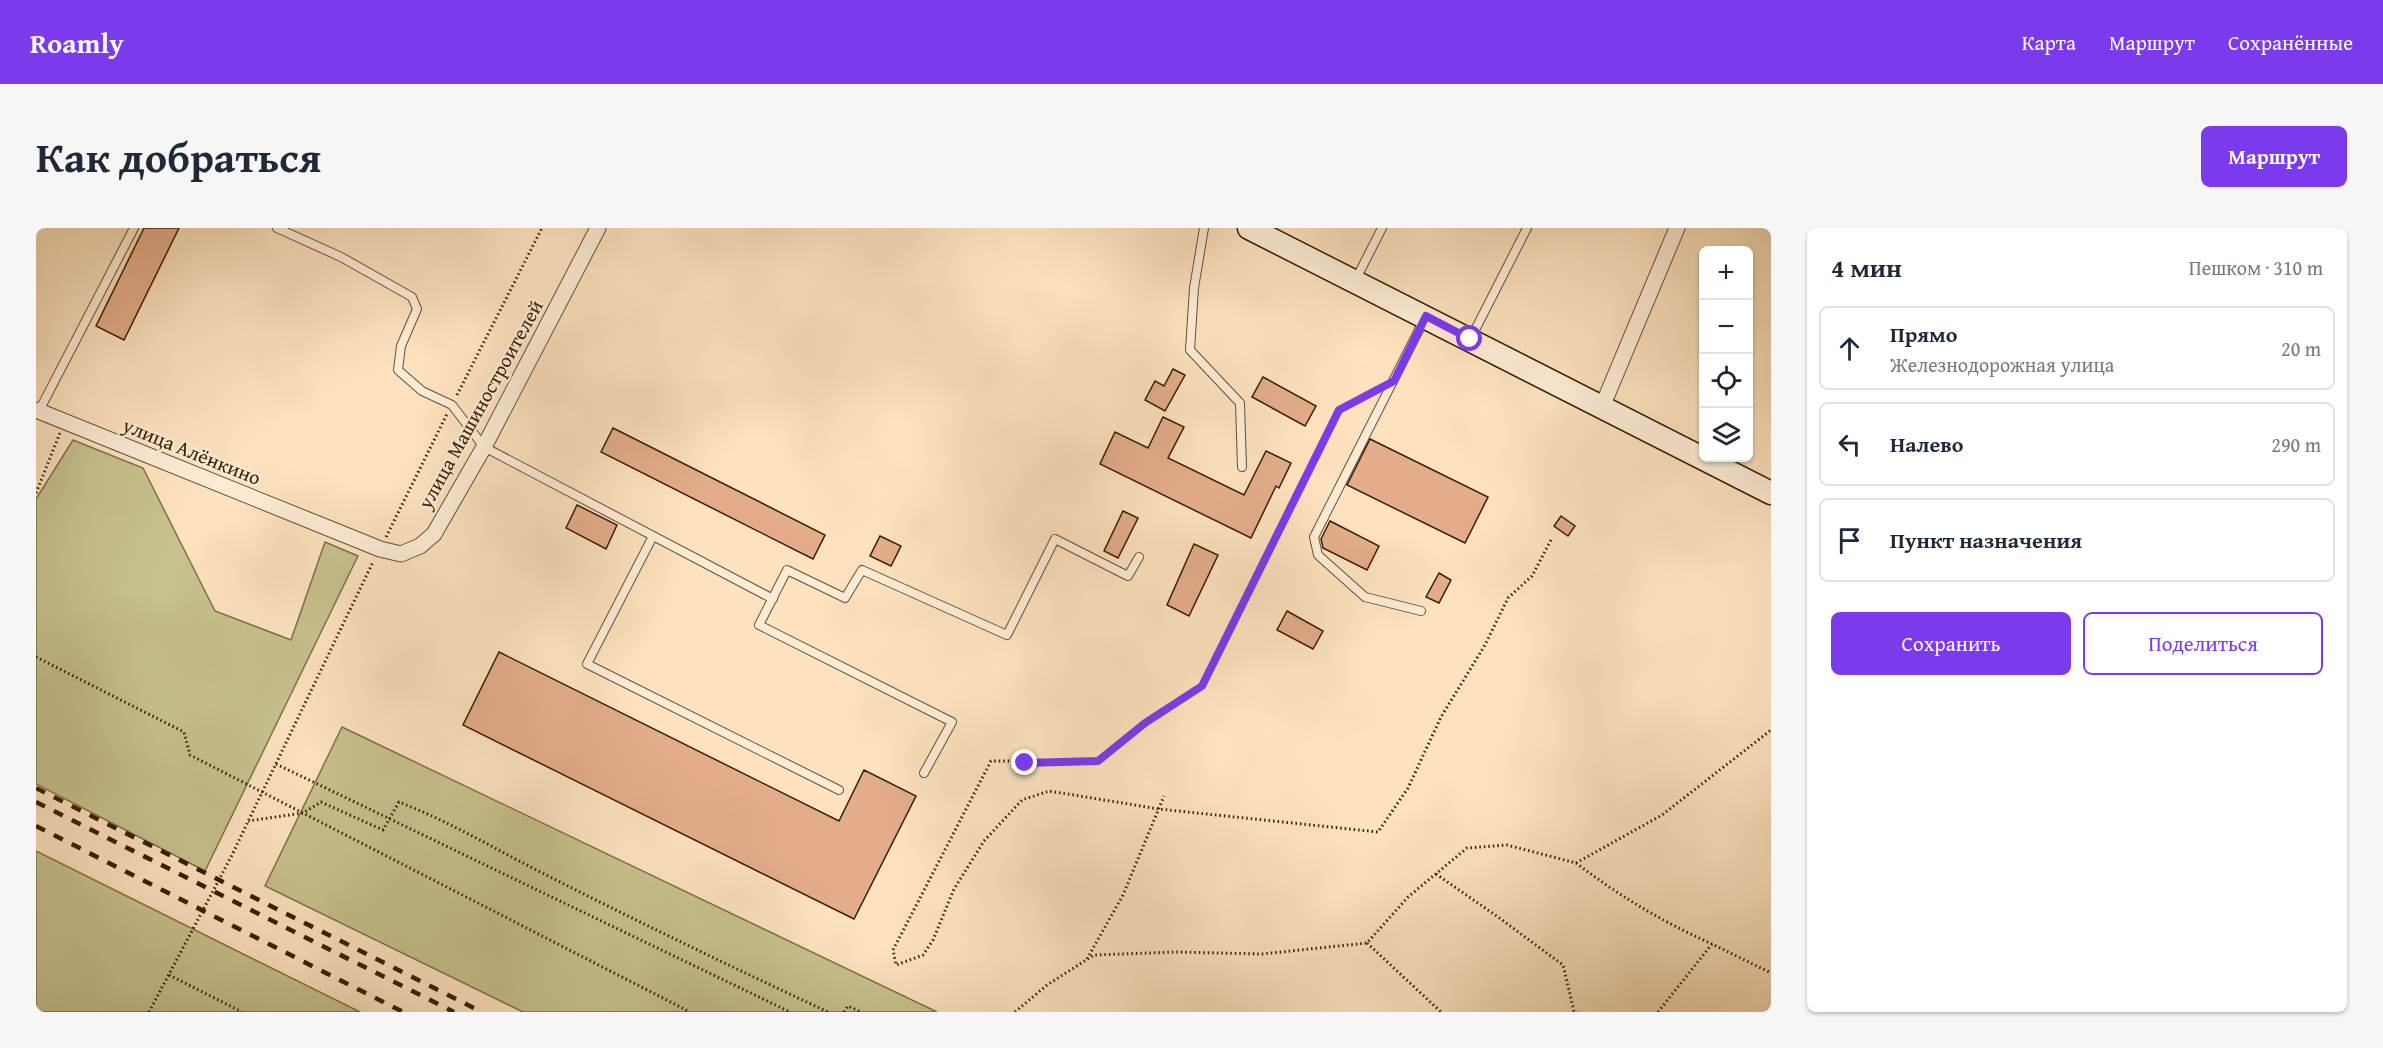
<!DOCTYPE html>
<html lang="ru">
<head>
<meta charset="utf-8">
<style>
  :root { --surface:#fff; --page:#f6f6f7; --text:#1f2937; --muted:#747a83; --line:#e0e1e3; --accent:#7c3aed }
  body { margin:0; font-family:"Gentium Book Plus",serif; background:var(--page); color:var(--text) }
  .controls { position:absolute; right:18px; top:18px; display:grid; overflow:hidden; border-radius:9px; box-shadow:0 2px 4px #0004 }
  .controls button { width:54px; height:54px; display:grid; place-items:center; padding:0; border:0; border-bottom:2px solid var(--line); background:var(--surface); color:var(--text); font:30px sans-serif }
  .stop { position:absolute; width:18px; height:18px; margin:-14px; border:4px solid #7c3aed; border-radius:50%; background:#fff }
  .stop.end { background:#7c3aed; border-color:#fff; box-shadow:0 2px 6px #0008 }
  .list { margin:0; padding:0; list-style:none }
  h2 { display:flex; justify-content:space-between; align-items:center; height:78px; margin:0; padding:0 24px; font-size:26px }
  h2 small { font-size:20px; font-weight:400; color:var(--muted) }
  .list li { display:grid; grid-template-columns:39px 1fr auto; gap:18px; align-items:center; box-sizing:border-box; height:84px; margin:0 12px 12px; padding:0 12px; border:2px solid var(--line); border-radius:9px }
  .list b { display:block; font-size:22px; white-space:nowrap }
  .list p { margin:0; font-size:20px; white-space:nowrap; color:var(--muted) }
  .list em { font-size:20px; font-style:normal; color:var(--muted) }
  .actions { display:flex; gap:12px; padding:18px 24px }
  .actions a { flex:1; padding:14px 0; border:2px solid var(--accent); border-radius:9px; text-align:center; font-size:21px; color:var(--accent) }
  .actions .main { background:var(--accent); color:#fff }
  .icon { flex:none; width:33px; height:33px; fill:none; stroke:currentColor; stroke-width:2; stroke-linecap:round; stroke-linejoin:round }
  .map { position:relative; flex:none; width:1735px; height:784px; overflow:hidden; border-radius:9px }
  header { display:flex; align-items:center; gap:36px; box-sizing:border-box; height:84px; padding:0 30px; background:var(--accent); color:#fff }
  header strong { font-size:28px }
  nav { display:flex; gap:33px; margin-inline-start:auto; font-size:21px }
  .intro { display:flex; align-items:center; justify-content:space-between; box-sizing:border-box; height:144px; padding:0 36px }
  h1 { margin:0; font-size:42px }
  .button { padding:15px 27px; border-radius:9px; background:var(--accent); color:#fff; font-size:21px; font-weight:700 }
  main { display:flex; gap:36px; padding:0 36px }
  aside { flex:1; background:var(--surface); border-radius:9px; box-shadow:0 2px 4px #0004 }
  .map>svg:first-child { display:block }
  .green { fill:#c6c18e; stroke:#7e7047; stroke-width:1.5 }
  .building { fill:#e4ac8b; stroke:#371e00; stroke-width:1.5 }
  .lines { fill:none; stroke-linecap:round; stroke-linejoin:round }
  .lane-casing { stroke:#684f30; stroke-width:10 }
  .street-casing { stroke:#684f30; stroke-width:17 }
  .secondary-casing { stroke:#371e00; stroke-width:25 }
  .path { stroke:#371e00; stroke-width:3; stroke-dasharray:1.5 3; stroke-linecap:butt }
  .lane { stroke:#fdecd5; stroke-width:8 }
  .street { stroke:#fdecd5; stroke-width:15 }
  .secondary { stroke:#fdecd5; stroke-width:22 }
  .rail { stroke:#371e00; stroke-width:4.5; stroke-dasharray:10 10; stroke-linecap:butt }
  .route { stroke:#7c3aed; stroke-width:8 }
  .labels { text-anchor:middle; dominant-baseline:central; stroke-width:4.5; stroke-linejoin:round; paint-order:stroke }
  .street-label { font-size:20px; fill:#371e00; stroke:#fdecd5 }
</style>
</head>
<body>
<header>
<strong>Roamly</strong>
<nav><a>Карта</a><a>Маршрут</a><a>Сохранённые</a></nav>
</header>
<div class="intro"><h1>Как добраться</h1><a class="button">Маршрут</a></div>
<main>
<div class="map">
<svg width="1735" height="784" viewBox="0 0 1735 784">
  <rect width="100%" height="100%" fill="#fce2bf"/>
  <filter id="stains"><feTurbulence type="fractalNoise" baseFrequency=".00333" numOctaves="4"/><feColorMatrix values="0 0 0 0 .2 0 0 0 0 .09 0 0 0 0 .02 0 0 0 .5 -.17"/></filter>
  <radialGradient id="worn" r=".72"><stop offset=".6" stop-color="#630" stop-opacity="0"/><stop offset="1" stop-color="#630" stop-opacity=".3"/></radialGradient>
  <path class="green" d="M 37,212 L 107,240 L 179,383 L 255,412 L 289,314 L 322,328 L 169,643 L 0,556 L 0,271 Z
    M 306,499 L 901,784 L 487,784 L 229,658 Z
    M 0,623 L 324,784 L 4,784 L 0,782 Z"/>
  <path class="building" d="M 108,0 L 143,0 L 88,112 L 60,98 Z
    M 1137,141 L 1149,147 L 1129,183 L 1109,172 L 1119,153 L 1128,158 Z
    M 1227,149 L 1280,178 L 1269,198 L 1216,169 Z
    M 1127,189 L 1148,199 L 1132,230 L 1208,267 L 1230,223 L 1255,235 L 1243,260 L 1240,258 L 1215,310 L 1064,236 L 1079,204 L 1112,220 Z
    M 577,200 L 789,307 L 777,331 L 565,224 Z
    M 1334,211 L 1452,269 L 1429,315 L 1311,257 Z
    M 541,277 L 581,297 L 570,321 L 530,300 Z
    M 1087,283 L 1102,290 L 1082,330 L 1068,323 Z
    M 1525,288 L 1539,298 L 1532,308 L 1518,298 Z
    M 1294,293 L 1343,318 L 1331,342 L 1287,320 L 1285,311 Z
    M 844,308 L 865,318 L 855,338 L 834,328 Z
    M 1158,316 L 1182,327 L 1153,388 L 1131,377 Z
    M 1403,345 L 1415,352 L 1403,375 L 1390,369 Z
    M 1251,383 L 1287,403 L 1277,421 L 1241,402 Z
    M 463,424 L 803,593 L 828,542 L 880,568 L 818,691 L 427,497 Z"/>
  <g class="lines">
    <defs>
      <path id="lane" d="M 241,0 L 305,29 L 376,69 L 381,81 L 365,118 L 362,142 L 386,163 L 416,177 L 448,219 L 737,371
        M 1168,0 L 1158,60 L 1154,122 L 1204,175 L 1206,239
        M 1320,51 L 1346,0
        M 1435,110 L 1491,0
        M 3,183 L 98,0
        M 617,308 L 551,436 L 803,562
        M 1385,383 L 1329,369 L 1282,327 L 1278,309 L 1388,92
        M 888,545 L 916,494 L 723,397 L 751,342 L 809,370 L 826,342 L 971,407 L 1019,311 L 1092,348 L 1103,329"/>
      <path id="street" d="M 1566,179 L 1641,0
        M 0,182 L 297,302 L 344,321 L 365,326 L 384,318 L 398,306 L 448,219 L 562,0"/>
      <path id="secondary" d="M 1213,0 L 1735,265"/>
    </defs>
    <use href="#lane" class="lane-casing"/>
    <use href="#street" class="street-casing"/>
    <use href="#secondary" class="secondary-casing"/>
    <path class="path" d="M 1340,162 L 1303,182 L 1165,458 L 1109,495 L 1062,533 L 955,533 L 857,722 L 860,737 L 887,727 L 897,712 L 918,661 L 948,613 L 986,572 L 1013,563 L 1123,581 L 1342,604 L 1372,560 L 1405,489 L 1449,417 L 1472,370 L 1496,348 L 1516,310
      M 421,167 L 506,0
      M 0,265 L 24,205
      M 350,309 L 411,186
      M 0,429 L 148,504 L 154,527 L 654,784
      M 240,536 L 754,784
      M 212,593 L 267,585 L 285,574 L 347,602 L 363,574 C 417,595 466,625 518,651 C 609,697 700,741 792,784
      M 1540,635 C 1585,669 1625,693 1676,716
      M 1400,646 L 1462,689 L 1527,737 L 1538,783 L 1542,784
      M 1331,715 L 1405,784
      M 1051,731 L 1087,667 L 1128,568
      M 133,747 L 206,784
      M 113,784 L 195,629 L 337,334
      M 808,784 L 812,778 L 825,784
      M 979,784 L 1011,757 L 1058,727 L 1140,724 L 1226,726 L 1331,715 L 1372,669 L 1431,620 L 1471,617 L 1540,635 L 1626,587 L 1735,502
      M 1622,784 L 1676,716 L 1735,745"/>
    <use href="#lane" class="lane"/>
    <use href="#street" class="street"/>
    <use href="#secondary" class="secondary"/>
    <path class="rail" d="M 0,560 L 446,784
      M 0,574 L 418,784
      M 0,598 L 367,784"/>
  </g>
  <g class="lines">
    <path class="route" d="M 989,535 L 1062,533 L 1109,495 L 1166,458 L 1303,182 L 1358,153 L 1390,88 L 1434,111"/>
  </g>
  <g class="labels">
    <g class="street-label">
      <text transform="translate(444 176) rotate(-61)">улица Машиностроителей</text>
      <text transform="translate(156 223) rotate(22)">улица Алёнкино</text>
    </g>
  </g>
  <rect width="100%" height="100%" filter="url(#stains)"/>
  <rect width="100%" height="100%" fill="url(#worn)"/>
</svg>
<div class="controls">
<button>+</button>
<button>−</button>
<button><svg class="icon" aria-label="locate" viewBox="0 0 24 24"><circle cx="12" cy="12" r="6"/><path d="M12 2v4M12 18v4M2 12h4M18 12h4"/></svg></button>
<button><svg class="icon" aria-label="layers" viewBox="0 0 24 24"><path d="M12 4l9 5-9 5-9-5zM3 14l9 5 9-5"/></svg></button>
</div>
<div class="stop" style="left:1434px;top:111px"></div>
<div class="stop end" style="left:989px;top:535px"></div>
</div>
<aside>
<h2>4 мин<small>Пешком · 310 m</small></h2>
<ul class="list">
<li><svg class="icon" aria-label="ahead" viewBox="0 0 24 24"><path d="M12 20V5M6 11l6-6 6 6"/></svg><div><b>Прямо</b><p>Железнодорожная улица</p></div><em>20 m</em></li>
<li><svg class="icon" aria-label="left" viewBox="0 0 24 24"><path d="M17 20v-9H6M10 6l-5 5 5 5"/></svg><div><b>Налево</b></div><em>290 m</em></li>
<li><svg class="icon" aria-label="arrive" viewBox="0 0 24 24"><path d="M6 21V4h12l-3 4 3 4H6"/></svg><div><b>Пункт назначения</b></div></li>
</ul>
<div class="actions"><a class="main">Сохранить</a><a>Поделиться</a></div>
</aside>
</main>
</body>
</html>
